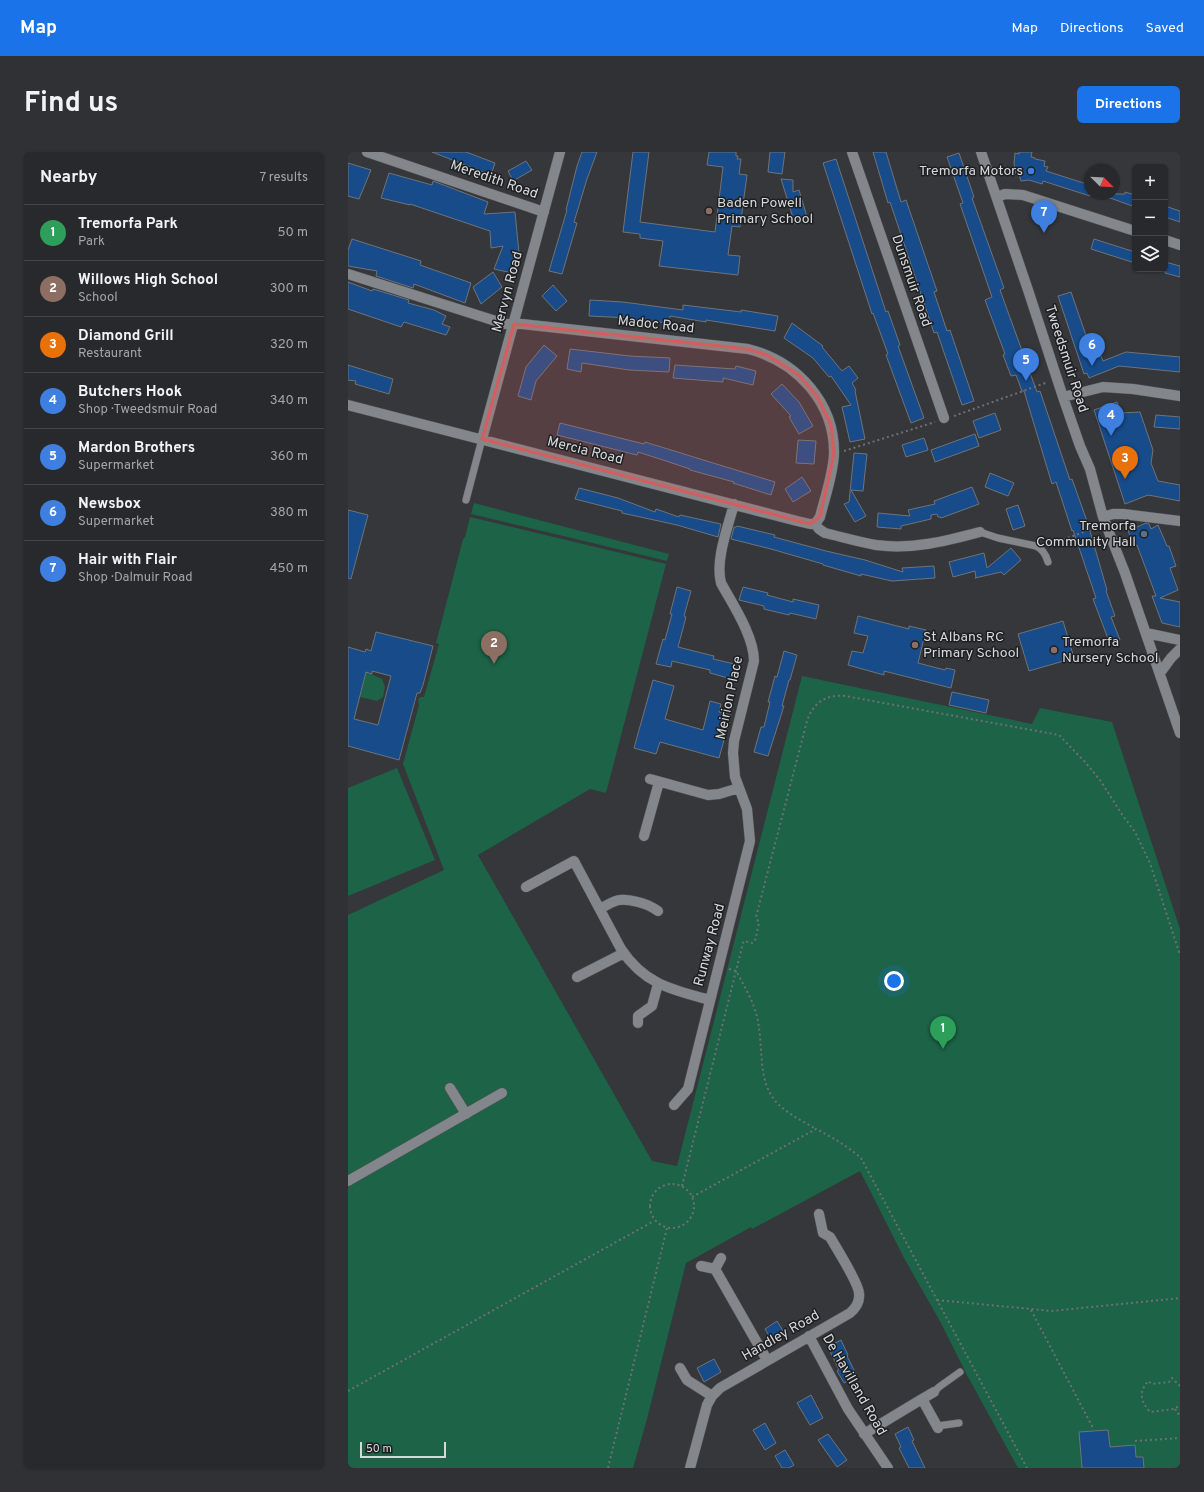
<!DOCTYPE html>
<html lang="en">
<head>
<meta charset="utf-8">
<style>
  :root { --surface:#28292c; --page:#303134; --text:#f1f3f6; --muted:#a5a6a9; --line:#444548; --accent:#1a73e8 }
  body { margin:0; font-family:Overpass,sans-serif; background:var(--page); color:var(--text) }
  .controls { position:absolute; right:12px; top:12px; display:grid; overflow:hidden; border-radius:6px; box-shadow:0 1px 3px #0004 }
  .controls button { width:36px; height:36px; display:grid; place-items:center; padding:0; border:0; border-bottom:1px solid var(--line); background:var(--surface); color:var(--text); font:20px sans-serif }
  .compass { position:absolute; left:736px; top:12px; width:36px; height:36px; border-radius:50%; background:var(--surface); box-shadow:0 1px 3px #0004; rotate:114deg }
  .scale { position:absolute; left:12px; bottom:10px; width:86px; box-sizing:border-box; padding-left:4px; border:2px solid #d7d8da; border-top:0; font-size:11px; line-height:14px; white-space:nowrap; color:#d7d8da; -webkit-text-stroke:3px #1d1f20; paint-order:stroke }
  .you { position:absolute; left:546px; top:829px; width:14px; height:14px; margin:-10px; border:3px solid #fff; border-radius:50%; background:#1a73e8; box-shadow:0 0 0 6px #1a73e833 }
  .badge { display:grid; place-items:center; width:26px; height:26px; border-radius:50%; background:var(--accent); color:#fff; font-size:13px; font-weight:700 }
  .pin { position:absolute; translate:-50% -33px; filter:drop-shadow(0 1px 2px #0008) }
  .pin::after { content:''; position:absolute; top:21px; width:14px; height:12px; background:inherit; clip-path:polygon(0 0,100% 0,50% 100%) }
  .list { margin:0; padding:0; list-style:none }
  h2 { display:flex; justify-content:space-between; align-items:center; height:52px; margin:0; padding:0 16px; font-size:17px }
  h2 small { font-size:13px; font-weight:400; color:var(--muted) }
  .list li { display:grid; grid-template-columns:26px 1fr auto; gap:12px; align-items:center; box-sizing:border-box; height:56px; padding:0 16px; border-top:1px solid var(--line) }
  .list b { display:block; font-size:15px; white-space:nowrap }
  .list p { margin:0; font-size:13px; white-space:nowrap; color:var(--muted) }
  .list em { font-size:13px; font-style:normal; color:var(--muted) }
  .icon { flex:none; width:22px; height:22px; fill:none; stroke:currentColor; stroke-width:2; stroke-linecap:round; stroke-linejoin:round }
  .map { position:relative; flex:none; width:832px; height:1316px; overflow:hidden; border-radius:6px }
  header { display:flex; align-items:center; gap:24px; box-sizing:border-box; height:56px; padding:0 20px; background:var(--accent); color:#fff }
  header strong { font-size:19px }
  nav { display:flex; gap:22px; margin-inline-start:auto; font-size:14px }
  .intro { display:flex; align-items:center; justify-content:space-between; box-sizing:border-box; height:96px; padding:0 24px }
  h1 { margin:0; font-size:28px }
  .button { padding:10px 18px; border-radius:6px; background:var(--accent); color:#fff; font-size:14px; font-weight:700 }
  main { display:flex; gap:24px; padding:0 24px }
  aside { flex:1; background:var(--surface); border-radius:6px; box-shadow:0 1px 3px #0004 }
  .map>svg:first-child { display:block }
  .green { fill:#1c6347 }
  .building { fill:#174b8a; stroke:#707377; fill-rule:evenodd }
  .lines { fill:none; stroke-linecap:round; stroke-linejoin:round }
  .lane-casing { stroke:#505356; stroke-width:8 }
  .street-casing { stroke:#505356; stroke-width:11 }
  .path { stroke:#6e7073; stroke-width:2; stroke-dasharray:2 3; stroke-linecap:butt }
  .lane { stroke:#83868a; stroke-width:7 }
  .street { stroke:#83868a; stroke-width:10 }
  .marked { fill:#d65d5d; fill-opacity:0.2; stroke:#d65d5d; stroke-width:3; stroke-linejoin:round }
  .shop-dot { fill:#3f7fe0; stroke:#1d1f20; stroke-width:1.5 }
  .education-dot { fill:#8d6e63; stroke:#1d1f20; stroke-width:1.5 }
  .service-dot { fill:#5c6f8a; stroke:#1d1f20; stroke-width:1.5 }
  .labels { text-anchor:middle; dominant-baseline:central; stroke-width:3; stroke-linejoin:round; paint-order:stroke }
  .poi-label { font-size:14px; fill:#d7d8da; stroke:#1d1f20; text-anchor:start }
  .street-label { font-size:14px; fill:#d7d8da; stroke:#1d1f20 }
</style>
</head>
<body>
<header>
<strong>Map</strong>
<nav><a>Map</a><a>Directions</a><a>Saved</a></nav>
</header>
<div class="intro"><h1>Find us</h1><a class="button">Directions</a></div>
<main>
<aside>
<h2>Nearby<small>7 results</small></h2>
<ul class="list">
<li><span class="badge" style="background:#2e9e5b">1</span><div><b>Tremorfa Park</b><p>Park</p></div><em>50 m</em></li>
<li><span class="badge" style="background:#8d6e63">2</span><div><b>Willows High School</b><p>School</p></div><em>300 m</em></li>
<li><span class="badge" style="background:#e8710a">3</span><div><b>Diamond Grill</b><p>Restaurant</p></div><em>320 m</em></li>
<li><span class="badge" style="background:#3f7fe0">4</span><div><b>Butchers Hook</b><p>Shop · Tweedsmuir Road</p></div><em>340 m</em></li>
<li><span class="badge" style="background:#3f7fe0">5</span><div><b>Mardon Brothers</b><p>Supermarket</p></div><em>360 m</em></li>
<li><span class="badge" style="background:#3f7fe0">6</span><div><b>Newsbox</b><p>Supermarket</p></div><em>380 m</em></li>
<li><span class="badge" style="background:#3f7fe0">7</span><div><b>Hair with Flair</b><p>Shop · Dalmuir Road</p></div><em>450 m</em></li>
</ul>
</aside>
<div class="map">
<svg width="832" height="1316" viewBox="0 0 832 1316">
  <rect width="100%" height="100%" fill="#35373b"/>
  <path class="green" d="M 126,351 L 321,402 L 319,409 L 123,362 Z
    M 122,365 L 318,412 L 258,641 L 242,637 L 130,703 L 304,1009 L 329,1014 L 454,524 L 684,572 L 692,556 L 764,570 L 832,777 L 832,1316 L 670,1316 L 619,1223 L 593,1171 L 556,1106 L 512,1019 L 404,1077 L 403,1075 L 338,1111 L 299,1267 L 285,1316 L 0,1316 L 0,763 L 96,718 L 55,612 L 71,553 L 70,547 L 73,545 L 76,545 L 91,492 L 88,491 L 115,387 L 117,385 Z
    M 18,520 L 34,527 L 37,535 L 35,545 L 29,549 L 12,545 Z
    M 49,616 L 87,708 L 0,744 L 0,636 Z"/>
  <path class="building" d="M 84,0 L 118,0 L 147,11 L 143,23 Z
    M 234,0 L 249,0 L 239,27 L 226,70 L 229,71 L 214,122 L 201,119 L 219,58 L 218,58 L 229,14 Z
    M 285,0 L 301,0 L 292,70 L 367,80 L 375,15 L 359,13 L 361,0 L 388,0 L 388,4 L 390,4 L 389,7 L 393,7 L 391,22 L 399,23 L 392,75 L 384,74 L 380,103 L 392,104 L 390,123 L 311,114 L 315,89 L 292,86 L 292,82 L 275,80 Z
    M 422,0 L 437,0 L 434,22 L 420,20 Z
    M 525,0 L 538,0 L 553,50 L 558,48 L 589,139 L 586,140 L 599,179 L 602,178 L 626,249 L 614,253 L 589,180 L 586,181 L 542,50 L 540,51 Z
    M 671,0 L 684,0 L 683,5 L 687,6 L 687,7 L 697,9 L 696,14 L 700,15 L 698,19 L 742,33 L 742,44 L 695,29 L 694,32 L 681,28 L 673,29 L 671,23 L 668,22 L 666,11 L 667,1 L 671,2 Z
    M 611,1 L 626,45 L 624,46 L 656,136 L 652,138 L 689,240 L 692,239 L 722,328 L 724,327 L 740,372 L 759,438 L 758,439 L 767,464 L 763,465 L 772,488 L 762,492 L 745,447 L 748,446 L 725,378 L 724,379 L 708,330 L 704,332 L 676,239 L 674,239 L 668,223 L 663,224 L 655,203 L 657,202 L 637,148 L 644,145 L 612,52 L 615,51 L 599,5 Z
    M 488,7 L 538,160 L 540,159 L 552,193 L 550,194 L 576,266 L 563,271 L 538,203 L 540,202 L 525,161 L 524,162 L 475,11 Z
    M 178,9 L 184,18 L 165,29 L 160,19 Z
    M 0,11 L 23,18 L 11,47 L 0,44 Z
    M 41,21 L 84,33 L 85,29 L 140,50 L 136,62 L 167,60 L 171,101 L 164,121 L 146,117 L 155,94 L 143,96 L 142,79 L 62,52 L 62,53 L 33,46 Z
    M 433,27 L 445,28 L 445,40 L 451,38 L 460,68 L 447,72 Z
    M 777,40 L 787,43 L 787,55 L 754,43 L 754,42 L 777,42 Z
    M 817,54 L 832,59 L 832,70 L 817,65 Z
    M 4,87 L 73,109 L 72,113 L 123,131 L 117,151 L 66,132 L 65,136 L 28,124 L 29,119 L 0,114 L 0,98 Z
    M 746,87 L 787,100 L 787,111 L 743,97 Z
    M 817,110 L 832,114 L 832,125 L 817,121 Z
    M 145,120 L 154,135 L 133,152 L 125,135 Z
    M 0,130 L 24,139 L 25,137 L 61,148 L 60,151 L 86,158 L 98,164 L 94,172 L 102,175 L 98,183 L 56,170 L 53,175 L 0,157 Z
    M 205,133 L 219,149 L 208,159 L 194,144 Z
    M 723,140 L 744,201 L 751,199 L 755,209 L 778,200 L 832,205 L 832,220 L 771,214 L 741,226 L 739,221 L 736,222 L 710,144 Z
    M 242,148 L 275,150 L 335,158 L 335,153 L 393,160 L 393,158 L 430,164 L 427,179 L 358,168 L 358,170 L 322,164 L 321,171 L 282,167 L 282,166 L 241,164 Z
    M 444,171 L 475,194 L 474,195 L 494,219 L 501,214 L 510,226 L 504,231 L 508,238 L 507,239 L 517,287 L 502,290 L 494,255 L 503,253 L 483,224 L 481,225 L 465,206 L 436,186 Z
    M 196,193 L 209,204 L 188,229 L 183,248 L 170,244 L 178,215 Z
    M 222,197 L 282,204 L 322,206 L 321,220 L 281,218 L 234,211 L 233,220 L 219,217 Z
    M 0,213 L 45,227 L 41,242 L 7,232 L 8,229 L 0,228 Z
    M 327,213 L 387,217 L 388,214 L 408,219 L 405,233 L 375,226 L 375,230 L 325,226 Z
    M 434,232 L 451,250 L 465,274 L 451,282 L 441,265 L 443,264 L 423,242 Z
    M 769,250 L 773,261 L 792,260 L 805,298 L 803,311 L 810,329 L 832,333 L 832,349 L 800,343 L 777,352 L 746,258 Z
    M 647,261 L 653,278 L 631,286 L 625,269 Z
    M 808,263 L 832,265 L 832,277 L 806,275 Z
    M 212,271 L 296,292 L 297,290 L 427,330 L 423,343 L 385,331 L 386,330 L 342,318 L 342,317 L 318,309 L 290,300 L 289,303 L 209,283 Z
    M 627,282 L 631,294 L 587,310 L 583,298 Z
    M 576,286 L 580,298 L 558,305 L 554,293 Z
    M 450,288 L 468,289 L 466,312 L 448,311 Z
    M 506,301 L 519,302 L 515,339 L 503,338 L 518,364 L 507,370 L 496,352 L 501,350 Z
    M 642,321 L 666,331 L 660,344 L 637,335 Z
    M 454,325 L 463,339 L 445,350 L 437,337 Z
    M 624,335 L 631,352 L 593,366 L 592,365 L 590,365 L 589,362 L 583,363 L 583,367 L 553,374 L 553,377 L 529,375 L 530,361 L 562,364 L 560,358 L 587,352 L 586,349 Z
    M 231,336 L 270,346 L 307,360 L 308,357 L 331,365 L 332,363 L 373,372 L 370,385 L 329,373 L 274,361 L 274,359 L 227,347 Z
    M 670,353 L 677,374 L 665,378 L 658,357 Z
    M 0,358 L 20,363 L 3,427 L 0,426 Z
    M 798,371 L 801,372 L 803,377 L 810,373 L 819,394 L 821,394 L 828,414 L 822,416 L 830,438 L 812,446 L 832,450 L 832,475 L 814,471 L 804,444 L 808,444 L 789,393 L 787,394 L 780,379 Z
    M 389,374 L 427,383 L 426,385 L 478,399 L 517,408 L 555,420 L 554,416 L 586,414 L 587,426 L 544,429 L 513,422 L 513,424 L 475,413 L 475,412 L 423,397 L 383,387 L 386,375 L 388,375 Z
    M 663,396 L 673,408 L 656,423 L 653,420 L 627,426 L 628,426 L 627,419 L 605,425 L 601,410 L 636,401 L 639,416 Z
    M 329,435 L 343,439 L 336,464 L 338,465 L 330,495 L 366,504 L 365,507 L 391,513 L 387,528 L 362,521 L 362,518 L 324,509 L 323,515 L 308,512 L 315,487 L 317,488 L 324,462 L 322,462 Z
    M 395,435 L 420,441 L 419,443 L 445,450 L 445,447 L 471,453 L 468,467 L 442,461 L 441,463 L 416,457 L 416,454 L 391,448 Z
    M 510,464 L 561,477 L 561,474 L 578,478 L 570,511 L 597,518 L 598,516 L 607,518 L 603,536 L 536,519 L 536,523 L 500,513 L 504,499 L 515,501 L 520,484 L 506,481 Z
    M 715,469 L 726,506 L 681,519 L 670,482 Z
    M 28,480 L 85,494 L 75,533 L 72,541 L 69,541 L 51,608 L 0,594 L 0,495 L 17,500 L 18,497 L 23,499 ZM 24,519 L 43,524 L 30,573 L 6,567 L 18,520 L 24,522 Z
    M 436,499 L 449,503 L 442,528 L 441,528 L 434,554 L 436,554 L 420,604 L 406,600 L 413,575 L 416,575 L 422,550 L 420,550 L 427,524 L 429,525 Z
    M 305,528 L 326,534 L 317,567 L 355,578 L 362,549 L 373,552 L 371,560 L 383,563 L 371,606 L 312,590 L 308,602 L 286,596 Z
    M 604,540 L 641,548 L 638,561 L 601,553 Z
    M 429,1169 L 437,1182 L 424,1189 L 417,1177 Z
    M 493,1188 L 500,1203 L 499,1204 L 509,1224 L 496,1231 L 489,1219 L 491,1218 L 480,1195 Z
    M 366,1207 L 373,1220 L 356,1230 L 349,1216 Z
    M 463,1243 L 475,1266 L 462,1273 L 449,1251 Z
    M 417,1271 L 428,1291 L 417,1298 L 405,1278 Z
    M 560,1275 L 566,1288 L 564,1289 L 577,1316 L 561,1316 L 551,1296 L 553,1295 L 547,1282 Z
    M 760,1278 L 762,1295 L 787,1293 L 788,1305 L 795,1305 L 796,1316 L 734,1316 L 731,1280 Z
    M 480,1282 L 499,1308 L 489,1315 L 470,1288 Z
    M 437,1298 L 446,1313 L 441,1316 L 434,1316 L 427,1304 Z"/>
  <g class="lines">
    <defs>
      <path id="lane" d="M 118,348 L 134,287
        M 632,380 L 650,386 L 688,394 C 695,397 698,403 700,410
        M 586,1240 L 591,1235 L 612,1220
        M 589,1274 L 611,1271"/>
      <path id="street" d="M 19,0 L 196,60
        M 504,0 L 596,266
        M 633,0 L 680,138 L 715,245 L 732,294 L 742,317 L 755,365 L 777,421 L 832,581
        M 649,45 L 657,42 L 675,43 L 787,79
        M 817,88 L 832,93
        M 0,122 L 157,172 L 174,172 L 400,197 C 449,209 487,251 486,302 C 485,323 477,345 472,365 L 467,372
        M 715,245 L 755,235 L 785,237 L 832,244
        M 0,253 L 449,369 L 462,372 L 467,372
        M 134,287 L 212,0
        M 755,365 L 765,362 L 775,362 L 832,369
        M 467,372 L 471,377 L 477,381 C 494,385 511,390 528,393 C 564,398 598,389 632,380
        M 798,481 L 832,488
        M 812,521 L 823,506 L 832,497
        M 302,627 L 360,643 L 371,642 L 391,636
        M 296,684 L 311,630
        M 178,735 L 226,709 L 273,797 C 296,832 324,838 362,848
        M 252,757 C 267,748 272,745 290,750 C 298,752 303,754 310,759
        M 229,825 L 276,801
        M 290,871 L 290,864 L 304,854 L 310,832
        M 102,936 L 118,962
        M 326,953 L 340,937 L 402,689 L 399,657 L 387,625 L 385,601 L 386,589 L 406,509 C 406,484 385,453 373,431 C 367,408 380,375 386,352
        M 0,1029 L 154,941
        M 471,1062 L 475,1081
        M 353,1114 L 367,1117
        M 367,1117 L 419,1208
        M 367,1117 L 373,1106
        M 461,1184 L 500,1257 L 540,1316
        M 332,1216 L 339,1228 L 364,1244
        M 574,1247 L 586,1240
        M 516,1282 L 574,1247 L 590,1276
        M 342,1316 L 359,1253 L 364,1244 L 372,1236 L 502,1161 C 508,1156 512,1149 511,1141 C 510,1130 489,1097 482,1085 L 475,1081"/>
    </defs>
    <use href="#lane" class="lane-casing"/>
    <use href="#street" class="street-casing"/>
    <path class="path" d="M 606,264 L 700,230
      M 496,299 L 587,270
      M 701,393 L 749,375
      M 381,817 L 388,819 C 398,837 409,855 411,876 C 414,895 412,922 421,939 C 429,957 451,967 468,977
      M302 1054a22 22 0 1 1 44 0a22 22 0 1 1-44 0Z
      M 334,1034 L 395,791 L 396,789 L 404,791 L 407,789 L 411,771 L 408,765 L 459,569 C 465,551 478,542 497,544 L 711,583 L 737,610 L 752,628 L 775,664 L 787,680 L 802,711 L 832,803
      M 344,1045 L 468,977 C 484,985 499,994 513,1006 L 679,1316
      M 589,1148 L 704,1159 L 832,1146
      M 683,1158 L 745,1276
      M 832,1234 L 824,1226 L 821,1230 L 804,1232 L 800,1229 C 790,1241 793,1249 802,1260 L 826,1257 L 832,1253
      M 0,1239 L 306,1069
      M 827,1257 L 832,1264
      M 787,1289 L 832,1286
      M 260,1316 L 319,1076"/>
    <use href="#lane" class="lane"/>
    <use href="#street" class="street"/>
  </g>
  <path class="marked" d="M 166,172 L 400,197 L 419,203 L 451,223 L 469,244 L 483,272 L 486,302 L 472,365 L 462,372 L 134,287 Z"/>
  <circle class="shop-dot" cx="683" cy="19" r="4"/>
  <g class="education-dot">
    <circle cx="361" cy="59" r="4"/>
    <circle cx="567" cy="493" r="4"/>
    <circle cx="706" cy="498" r="4"/>
  </g>
  <circle class="service-dot" cx="796" cy="382" r="4"/>
  <g class="labels">
    <g class="poi-label">
      <text x="675" y="19" text-anchor="end">Tremorfa Motors</text>
      <text x="369" y="51">Baden Powell<tspan x="369" dy="16">Primary School</tspan></text>
      <text x="788" y="374" text-anchor="end">Tremorfa<tspan x="788" dy="16">Community Hall</tspan></text>
      <text x="575" y="485">St Albans RC<tspan x="575" dy="16">Primary School</tspan></text>
      <text x="714" y="490">Tremorfa<tspan x="714" dy="16">Nursery School</tspan></text>
    </g>
    <g class="street-label">
      <text transform="translate(146 28) rotate(19)">Meredith Road</text>
      <text transform="translate(563 129) rotate(71)">Dunsmuir Road</text>
      <text transform="translate(160 140) rotate(-75)">Mervyn Road</text>
      <text transform="translate(308 173) rotate(6)">Madoc Road</text>
      <text transform="translate(718 207) rotate(72)">Tweedsmuir Road</text>
      <text transform="translate(237 299) rotate(14)">Mercia Road</text>
      <text transform="translate(382 546) rotate(-78)">Meirion Place</text>
      <text transform="translate(362 793) rotate(-75)">Runway Road</text>
      <text transform="translate(433 1184) rotate(-30)">Handley Road</text>
      <text transform="translate(506 1233) rotate(60)">De Havilland Road</text>
    </g>
  </g>
</svg>
<div class="controls">
<button>+</button>
<button>−</button>
<button><svg class="icon" aria-label="layers" viewBox="0 0 24 24"><path d="M12 4l9 5-9 5-9-5zM3 14l9 5 9-5"/></svg></button>
</div>
<svg class="compass" viewBox="-18 -18 36 36"><path d="M0-13l5 13h-10z" fill="#e53935"/><path d="M0 13l5-13h-10z" fill="#a5a6a9"/></svg>
<div class="scale">50 m</div>
<div class="you"></div>
<div class="pin badge" style="left:595px;top:897px;background:#2e9e5b">1</div>
<div class="pin badge" style="left:146px;top:512px;background:#8d6e63">2</div>
<div class="pin badge" style="left:777px;top:327px;background:#e8710a">3</div>
<div class="pin badge" style="left:763px;top:284px;background:#3f7fe0">4</div>
<div class="pin badge" style="left:678px;top:229px;background:#3f7fe0">5</div>
<div class="pin badge" style="left:744px;top:214px;background:#3f7fe0">6</div>
<div class="pin badge" style="left:696px;top:81px;background:#3f7fe0">7</div>
</div>
</main>
</body>
</html>
